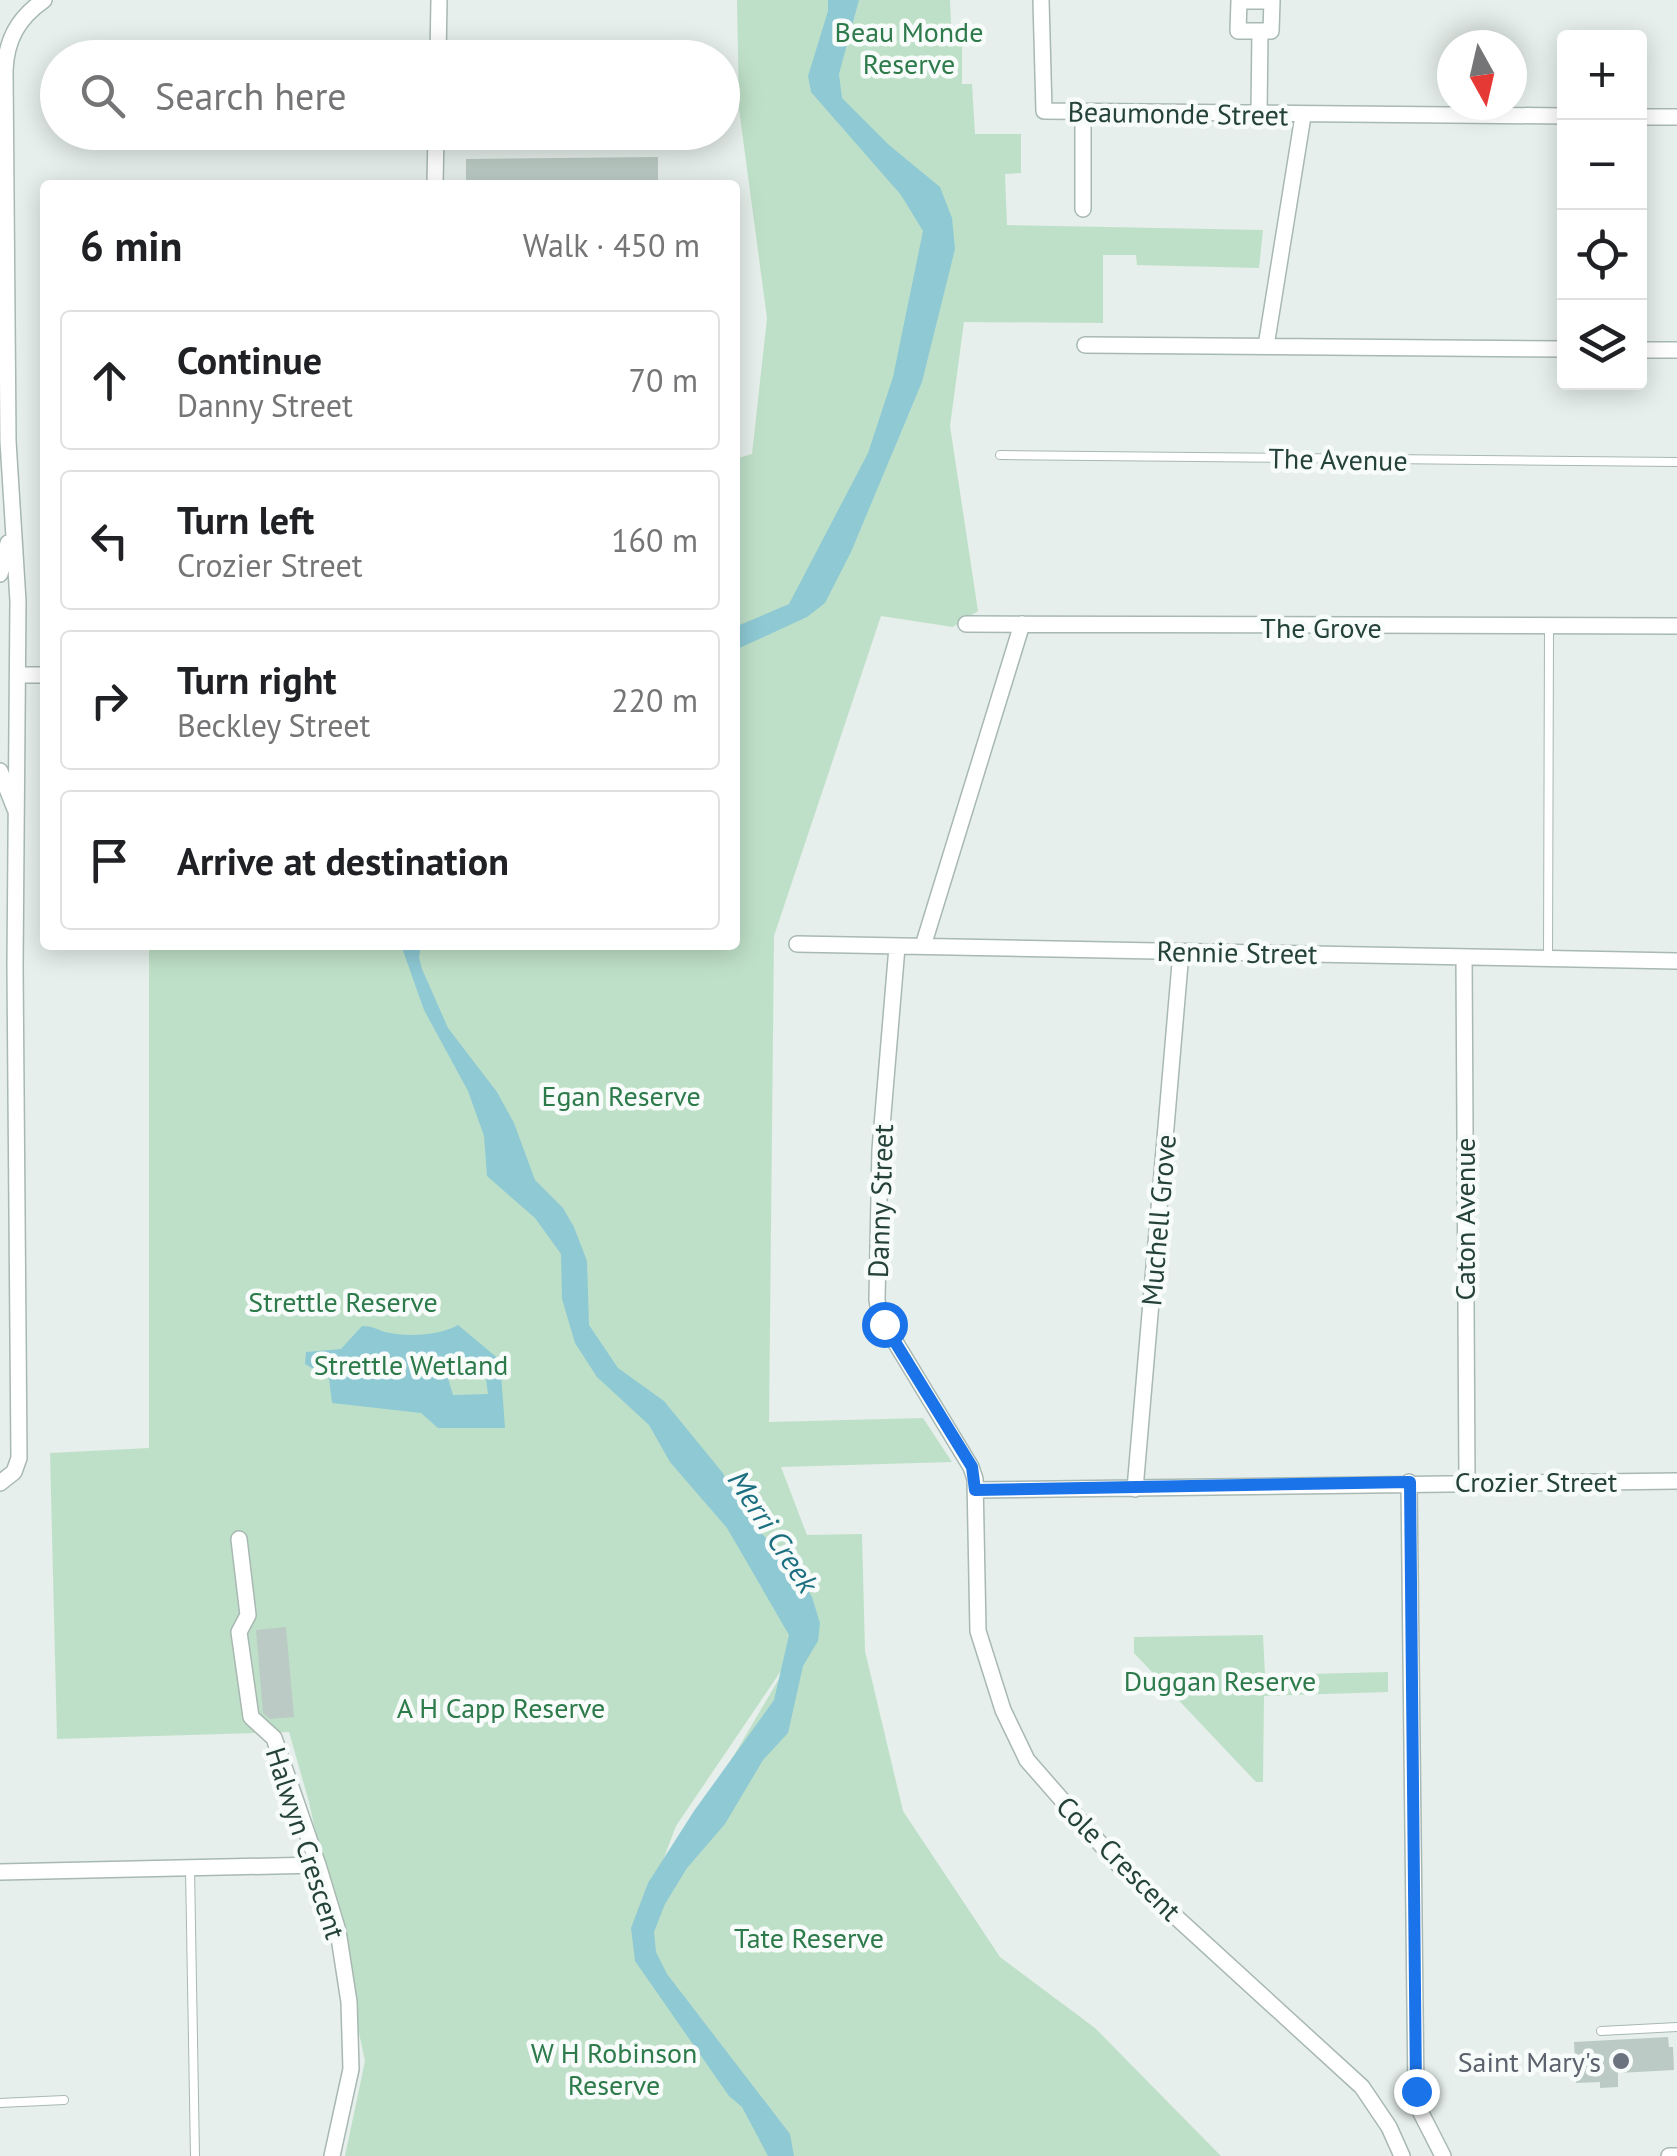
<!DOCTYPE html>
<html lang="en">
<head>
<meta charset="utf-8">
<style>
  :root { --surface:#fff; --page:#f6f6f6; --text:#202124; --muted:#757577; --line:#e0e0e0 }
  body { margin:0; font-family:"PT Sans",sans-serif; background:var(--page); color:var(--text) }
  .controls { position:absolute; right:30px; top:30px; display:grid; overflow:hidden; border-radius:10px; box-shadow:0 5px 25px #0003 }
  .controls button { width:90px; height:90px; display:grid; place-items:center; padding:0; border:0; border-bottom:2px solid var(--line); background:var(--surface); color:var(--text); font:50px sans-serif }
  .compass { position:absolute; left:1437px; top:30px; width:90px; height:90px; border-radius:50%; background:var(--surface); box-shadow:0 5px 25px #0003; rotate:172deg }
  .stop { position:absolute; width:30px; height:30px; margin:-22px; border:8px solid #1a73e8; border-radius:50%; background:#fff }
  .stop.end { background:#1a73e8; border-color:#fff; box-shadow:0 2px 10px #0008 }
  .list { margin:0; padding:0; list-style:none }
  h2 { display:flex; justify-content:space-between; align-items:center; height:130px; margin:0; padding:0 40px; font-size:42px }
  h2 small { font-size:32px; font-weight:400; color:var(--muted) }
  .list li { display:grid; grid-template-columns:65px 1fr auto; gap:30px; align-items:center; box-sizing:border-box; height:140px; margin:0 20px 20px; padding:0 20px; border:2px solid var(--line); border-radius:10px }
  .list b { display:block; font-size:38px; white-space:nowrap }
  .list p { margin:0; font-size:32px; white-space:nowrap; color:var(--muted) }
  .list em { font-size:32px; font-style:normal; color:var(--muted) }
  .icon { flex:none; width:55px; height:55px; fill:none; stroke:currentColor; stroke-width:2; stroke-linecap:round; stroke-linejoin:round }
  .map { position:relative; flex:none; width:1677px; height:2156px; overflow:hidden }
  .search { position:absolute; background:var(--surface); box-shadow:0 5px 25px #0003; left:40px; top:40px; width:700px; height:110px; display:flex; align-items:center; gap:25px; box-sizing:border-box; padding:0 35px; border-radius:55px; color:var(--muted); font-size:38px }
  .panel { position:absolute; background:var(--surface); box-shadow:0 5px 25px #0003; left:40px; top:180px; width:700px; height:770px; border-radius:10px }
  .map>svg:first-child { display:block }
  .green { fill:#bfe0c8; fill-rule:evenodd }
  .water { fill:#8ec9d4; fill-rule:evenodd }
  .building { fill:#bbcac4 }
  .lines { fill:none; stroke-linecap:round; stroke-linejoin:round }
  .lane-casing { stroke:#a8b8b2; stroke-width:10 }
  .street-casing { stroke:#a8b8b2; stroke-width:18 }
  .lane { stroke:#fff; stroke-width:8 }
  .street { stroke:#fff; stroke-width:15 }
  .route { stroke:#1a73e8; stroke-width:12 }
  .worship-dot { fill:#6b7280; stroke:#f7fbf9; stroke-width:4 }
  .labels { text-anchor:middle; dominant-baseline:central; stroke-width:9; stroke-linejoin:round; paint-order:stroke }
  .park-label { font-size:28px; fill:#2d7a4b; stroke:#f7fbf9 }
  .street-label { font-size:28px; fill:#24423a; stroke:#f7fbf9 }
  .worship-label { font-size:28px; fill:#5b616d; stroke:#f7fbf9; text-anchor:end }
  .water-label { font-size:30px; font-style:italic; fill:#1c6f80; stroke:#f7fbf9 }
</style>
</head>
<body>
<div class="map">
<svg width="1677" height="2156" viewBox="0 0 1677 2156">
  <rect width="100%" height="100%" fill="#e6efeb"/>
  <path class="green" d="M 737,0 L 950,0 L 951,24 L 962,41 L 962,84 L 972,84 L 975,134 L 1021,134 L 1021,173 L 1005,174 L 1007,225 L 1263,230 L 1259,268 L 1137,265 L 1136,255 L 1103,255 L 1103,323 L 964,322 L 950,426 L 978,611 L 953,627 L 881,616 L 774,936 L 769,1422 L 923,1418 L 952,1462 L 781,1467 L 807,1535 L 862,1534 L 865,1651 L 903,1811 L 1000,1957 L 1095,2028 L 1221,2156 L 345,2156 L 365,2061 L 309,1802 L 289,1732 L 57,1739 L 50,1453 L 149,1448 L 149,945 L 735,945 L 735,459 L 752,454 L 767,318 L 739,109 ZM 789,1659 L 790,1660 L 646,1905 L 676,1826 Z
    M 1263,1635 L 1265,1675 L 1388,1672 L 1388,1692 L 1264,1696 L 1263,1782 L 1256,1782 L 1134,1653 L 1134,1637 Z"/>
  <path class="water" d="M 828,0 L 859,0 L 839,74 L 842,98 L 889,145 L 940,187 L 952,218 L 955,249 L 922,382 L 851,552 L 825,603 L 807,617 L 735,650 L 735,627 L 789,604 L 868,453 L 893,377 L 923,231 L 901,195 L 811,92 L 808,76 L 828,11 Z
    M 401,945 L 421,945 L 419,958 L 422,969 L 448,1028 L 497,1092 L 514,1123 L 535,1180 L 563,1208 L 574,1227 L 587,1261 L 589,1325 L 618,1368 L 664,1401 L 722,1472 L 754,1525 L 797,1572 L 812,1597 L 820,1623 L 818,1641 L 803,1666 L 788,1733 L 763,1760 L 725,1824 L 687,1868 L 665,1904 L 654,1932 L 656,1952 L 667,1974 L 790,2134 L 794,2156 L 768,2156 L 742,2107 L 729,2096 L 635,1961 L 631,1928 L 648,1883 L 694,1811 L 774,1700 L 789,1635 L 727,1528 L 670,1462 L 649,1425 L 597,1377 L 575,1343 L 562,1299 L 561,1254 L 535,1218 L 487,1176 L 484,1136 L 468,1091 L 424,1010 Z
    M 458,1325 L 500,1360 L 505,1428 L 438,1428 L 421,1413 L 332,1403 L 329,1378 L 305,1364 L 306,1352 L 341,1349 L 362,1326 C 372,1326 376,1329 385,1332 C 408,1337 438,1336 458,1325 ZM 475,1357 L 485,1371 L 488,1394 L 453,1395 L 447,1375 L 458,1373 L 457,1358 Z"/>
  <path class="building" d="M 658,157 L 658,185 L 466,185 L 466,159 Z
    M 286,1627 L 294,1717 L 270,1719 L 263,1713 L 256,1630 Z
    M 1668,2037 L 1669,2047 L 1673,2047 L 1674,2070 L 1618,2073 L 1618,2087 L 1600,2088 L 1600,2082 L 1576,2083 L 1574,2042 Z"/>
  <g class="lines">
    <defs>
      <path id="lane" d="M 1000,455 L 1677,462
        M 1548,959 L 1549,628
        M 190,1868 L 195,2156
        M 1601,2031 L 1677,2027
        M 0,2103 L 64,2100"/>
      <path id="street" d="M 1041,0 L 1044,111 L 1564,116
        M 1239,1 L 1272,1 L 1271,31 L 1238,31 Z
        M 438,58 L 439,0
        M 1083,111 L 1083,209
        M 1259,114 L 1260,31
        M 1640,117 L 1677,117
        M 435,185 L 436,132
        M 1085,345 L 1564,349
        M 1266,346 L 1303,116
        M 1640,350 L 1677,350
        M 0,574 L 8,543
        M 966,624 L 1677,626
        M 19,675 L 45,675
        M 0,771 L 15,809
        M 797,944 L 1677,961
        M 923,946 L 1022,624
        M 897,947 L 880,1150 L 877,1300 L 880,1317 L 971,1467 L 975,1479 L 978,1631 L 1003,1710 L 1027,1760 L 1118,1864 L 1362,2087 L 1389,2127 L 1402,2156
        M 1464,957 L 1467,1481
        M 1409,1482 L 1416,2095 L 1419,2109 L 1443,2156
        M 0,1483 L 14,1472 L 19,1458 L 15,967 L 18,601 L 8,441 L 5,71 C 6,40 18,18 44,0
        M 1135,1489 L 1181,952
        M 975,1490 L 1677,1481
        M 239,1539 L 248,1615 L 239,1632 L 251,1717 L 274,1738 L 318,1865 L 338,1931 L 349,2002 L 351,2069 L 332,2156
        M 0,1872 L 318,1865
        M 1669,2156 L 1677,2156"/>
    </defs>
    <use href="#lane" class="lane-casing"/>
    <use href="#street" class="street-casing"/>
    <use href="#lane" class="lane"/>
    <use href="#street" class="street"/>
  </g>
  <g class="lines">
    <path class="route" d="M 884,1324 L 972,1467 L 975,1490 L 1410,1482 L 1416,2091"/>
  </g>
  <circle class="worship-dot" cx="1621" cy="2061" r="10"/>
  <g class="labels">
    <g class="park-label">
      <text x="909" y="31">Beau Monde<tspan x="909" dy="32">Reserve</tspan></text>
      <text x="621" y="1095">Egan Reserve</text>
      <text x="343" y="1301">Strettle Reserve</text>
      <text x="411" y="1364">Strettle Wetland</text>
      <text x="1220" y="1680">Duggan Reserve</text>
      <text x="501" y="1707">A H Capp Reserve</text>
      <text x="809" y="1937">Tate Reserve</text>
      <text x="614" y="2052">W H Robinson<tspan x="614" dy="32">Reserve</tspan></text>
    </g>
    <g class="street-label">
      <text transform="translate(1178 113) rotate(1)">Beaumonde Street</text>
      <text transform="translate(1338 459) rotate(1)">The Avenue</text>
      <text x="1321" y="627">The Grove</text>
      <text transform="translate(1237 952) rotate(1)">Rennie Street</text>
      <text transform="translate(880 1201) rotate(-88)">Danny Street</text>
      <text transform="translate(1464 1219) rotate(-90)">Caton Avenue</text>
      <text transform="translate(1158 1220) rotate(-85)">Muchell Grove</text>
      <text x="1536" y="1481">Crozier Street</text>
      <text transform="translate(306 1843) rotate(72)">Halwyn Crescent</text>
      <text transform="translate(1119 1858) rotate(45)">Cole Crescent</text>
    </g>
    <g class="worship-label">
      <text x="1601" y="2061">Saint Mary's</text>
    </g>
    <g class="water-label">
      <text transform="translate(774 1531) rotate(57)">Merri Creek</text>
    </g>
  </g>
</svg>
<div class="controls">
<button>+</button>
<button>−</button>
<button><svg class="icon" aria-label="locate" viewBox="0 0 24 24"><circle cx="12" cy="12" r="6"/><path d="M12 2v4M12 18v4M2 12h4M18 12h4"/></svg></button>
<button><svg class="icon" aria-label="layers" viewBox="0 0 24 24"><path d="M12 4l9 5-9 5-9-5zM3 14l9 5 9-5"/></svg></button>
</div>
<svg class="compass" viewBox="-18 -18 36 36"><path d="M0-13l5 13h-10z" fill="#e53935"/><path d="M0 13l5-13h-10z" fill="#757577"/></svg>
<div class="stop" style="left:884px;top:1324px"></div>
<div class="stop end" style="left:1416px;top:2091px"></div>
<div class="search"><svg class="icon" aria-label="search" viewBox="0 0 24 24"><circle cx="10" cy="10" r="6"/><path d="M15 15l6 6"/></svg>Search here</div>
<section class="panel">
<h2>6 min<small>Walk · 450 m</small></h2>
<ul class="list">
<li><svg class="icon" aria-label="ahead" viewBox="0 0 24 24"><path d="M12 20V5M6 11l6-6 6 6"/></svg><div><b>Continue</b><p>Danny Street</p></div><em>70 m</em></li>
<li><svg class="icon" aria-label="left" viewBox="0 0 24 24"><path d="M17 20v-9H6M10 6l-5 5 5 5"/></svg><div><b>Turn left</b><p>Crozier Street</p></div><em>160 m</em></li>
<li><svg class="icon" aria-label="right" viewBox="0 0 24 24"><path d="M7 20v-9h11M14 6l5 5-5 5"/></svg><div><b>Turn right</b><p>Beckley Street</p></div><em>220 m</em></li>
<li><svg class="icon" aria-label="arrive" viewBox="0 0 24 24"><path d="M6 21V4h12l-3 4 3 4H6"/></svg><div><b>Arrive at destination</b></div></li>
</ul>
</section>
</div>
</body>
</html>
